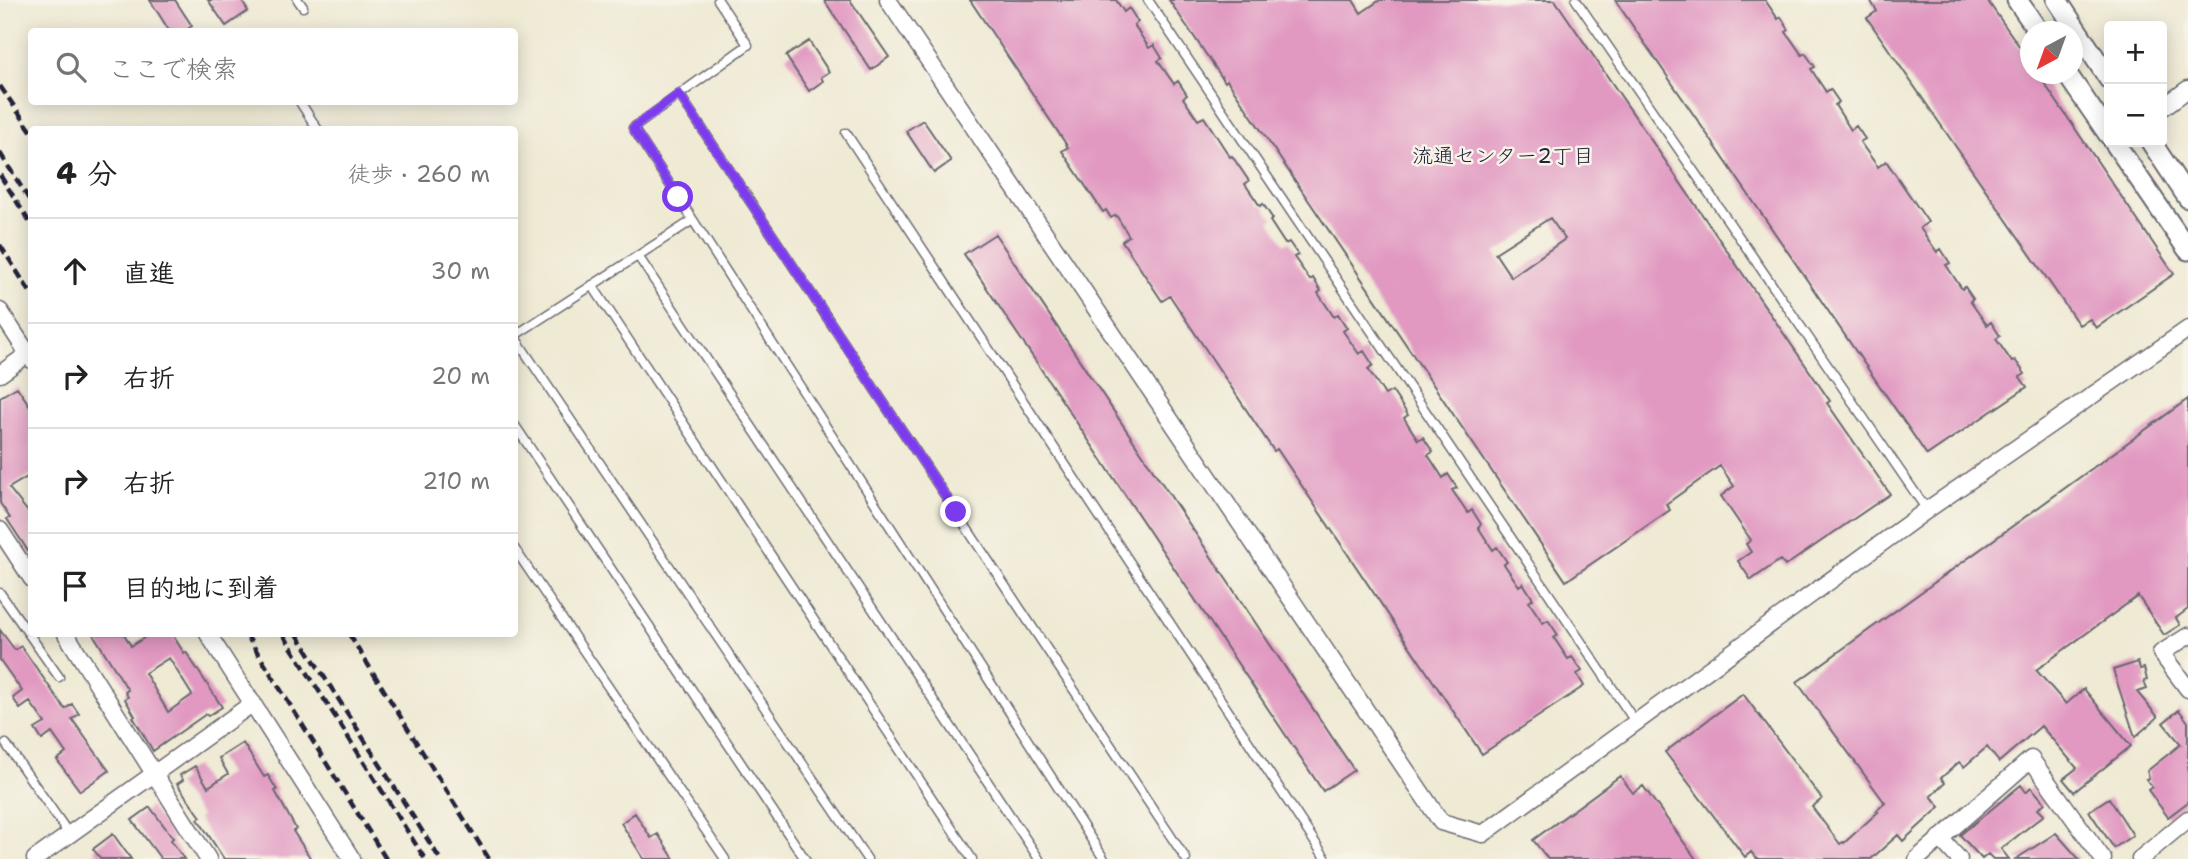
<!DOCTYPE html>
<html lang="ja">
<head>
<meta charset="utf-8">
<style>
  :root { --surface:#fff; --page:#f6f6f6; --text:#222; --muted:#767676; --line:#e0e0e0 }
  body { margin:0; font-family:"Shantell Sans","Klee One",sans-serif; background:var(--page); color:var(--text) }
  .controls { position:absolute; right:21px; top:21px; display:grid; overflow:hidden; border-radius:7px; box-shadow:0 4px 18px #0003 }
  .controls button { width:63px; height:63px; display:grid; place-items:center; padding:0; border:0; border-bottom:2px solid var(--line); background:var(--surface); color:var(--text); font:35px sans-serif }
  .compass { position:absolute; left:2020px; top:21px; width:63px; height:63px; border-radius:50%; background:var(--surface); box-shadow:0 4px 18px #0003; rotate:221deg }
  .stop { position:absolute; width:21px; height:21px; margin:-16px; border:5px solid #7c3aed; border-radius:50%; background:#fff }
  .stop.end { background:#7c3aed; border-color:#fff; box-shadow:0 2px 7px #0008 }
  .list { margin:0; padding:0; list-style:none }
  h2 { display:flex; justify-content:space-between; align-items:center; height:91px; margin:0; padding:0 28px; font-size:30px }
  h2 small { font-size:23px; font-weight:400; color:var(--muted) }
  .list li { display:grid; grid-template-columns:46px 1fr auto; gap:21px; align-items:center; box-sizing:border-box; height:105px; padding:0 28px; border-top:2px solid var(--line) }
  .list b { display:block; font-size:26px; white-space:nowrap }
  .list em { font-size:23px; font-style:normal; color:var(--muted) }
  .icon { flex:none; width:38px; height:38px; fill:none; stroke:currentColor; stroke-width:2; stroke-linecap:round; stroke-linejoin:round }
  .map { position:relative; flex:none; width:2188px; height:859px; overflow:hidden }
  .search { position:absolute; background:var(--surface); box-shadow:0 4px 18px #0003; left:28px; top:28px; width:490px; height:77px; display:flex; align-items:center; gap:18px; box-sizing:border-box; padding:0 24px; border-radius:7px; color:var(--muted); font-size:26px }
  .panel { position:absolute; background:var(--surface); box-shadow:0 4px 18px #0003; left:28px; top:126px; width:490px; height:511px; border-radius:7px }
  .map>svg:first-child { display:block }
  .building { fill:#e198c1; fill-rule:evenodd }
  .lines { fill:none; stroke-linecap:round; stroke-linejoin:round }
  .service-casing { stroke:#6a6871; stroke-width:11 }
  .minor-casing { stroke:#6a6871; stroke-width:19 }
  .tertiary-casing { stroke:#6a6871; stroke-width:23 }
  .service { stroke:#fff; stroke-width:8 }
  .minor { stroke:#fff; stroke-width:16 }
  .tertiary { stroke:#fff; stroke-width:19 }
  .rail { stroke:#22223b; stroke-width:4.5; stroke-dasharray:10 5; stroke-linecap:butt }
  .route { stroke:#7c3aed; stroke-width:9 }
  .labels { text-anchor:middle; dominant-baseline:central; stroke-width:5; stroke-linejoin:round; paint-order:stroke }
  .neighbourhood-label { font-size:21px; fill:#22223b; stroke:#f7f3e8 }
</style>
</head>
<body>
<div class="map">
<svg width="2188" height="859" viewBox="0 0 2188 859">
  <rect width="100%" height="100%" fill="#f7f3e8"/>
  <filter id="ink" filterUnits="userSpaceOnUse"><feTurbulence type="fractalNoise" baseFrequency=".0143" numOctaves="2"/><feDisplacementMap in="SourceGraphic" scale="14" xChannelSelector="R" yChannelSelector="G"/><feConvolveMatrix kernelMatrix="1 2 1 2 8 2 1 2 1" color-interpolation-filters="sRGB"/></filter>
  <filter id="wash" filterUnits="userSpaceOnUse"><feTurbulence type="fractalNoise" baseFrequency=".00686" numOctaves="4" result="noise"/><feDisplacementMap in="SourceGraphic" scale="28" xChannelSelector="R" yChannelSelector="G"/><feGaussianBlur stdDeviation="1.57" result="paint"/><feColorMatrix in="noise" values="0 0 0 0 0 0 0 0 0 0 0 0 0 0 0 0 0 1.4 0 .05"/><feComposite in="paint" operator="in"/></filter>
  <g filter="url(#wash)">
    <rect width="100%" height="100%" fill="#efead4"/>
    <g id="blocks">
      <path class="building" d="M 150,0 L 175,0 L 192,26 L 183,32 L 170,32 Z
        M 208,0 L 241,0 L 248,11 L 226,26 Z
        M 824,0 L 850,0 L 889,57 L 871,70 Z
        M 970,0 L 1116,0 L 1124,12 L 1129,8 L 1138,22 L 1134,25 L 1149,48 L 1154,45 L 1162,58 L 1158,61 L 1174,84 L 1178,81 L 1187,95 L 1183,98 L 1198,120 L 1204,117 L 1230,157 L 1232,156 L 1249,181 L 1245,184 L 1260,206 L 1263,204 L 1273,219 L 1270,221 L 1285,244 L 1289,242 L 1298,255 L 1294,257 L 1310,280 L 1313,278 L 1321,291 L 1318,293 L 1334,317 L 1338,314 L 1347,328 L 1343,331 L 1359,354 L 1364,351 L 1373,365 L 1368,369 L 1385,395 L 1392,391 L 1408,415 L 1404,418 L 1418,440 L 1423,437 L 1433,452 L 1428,455 L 1443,478 L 1448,474 L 1457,488 L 1452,490 L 1468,513 L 1472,510 L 1481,524 L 1478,527 L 1493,550 L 1497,547 L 1507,562 L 1504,564 L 1519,586 L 1523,583 L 1533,599 L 1529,602 L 1543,623 L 1548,620 L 1558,635 L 1554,638 L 1568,659 L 1572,657 L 1582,671 L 1577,674 L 1584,686 L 1482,754 L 1277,449 L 1274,451 L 1170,296 L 1162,301 L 1122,241 L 1129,236 L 1116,215 L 1111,218 L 1106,210 L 1103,212 L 1062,151 L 1068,147 Z
        M 1169,0 L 1353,0 L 1361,13 L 1380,0 L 1555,0 L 1830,401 L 1827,403 L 1890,494 L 1785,566 L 1780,560 L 1751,580 L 1738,561 L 1751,552 L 1746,544 L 1751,540 L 1721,496 L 1734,486 L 1720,466 L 1666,504 L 1670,510 L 1566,581 L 1227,80 L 1225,82 ZM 1550,218 L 1565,239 L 1511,277 L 1495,253 Z
        M 1615,0 L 1765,0 L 1778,19 L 1781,17 L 1789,30 L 1786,32 L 1802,55 L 1805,53 L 1815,67 L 1811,69 L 1826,92 L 1830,89 L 1839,102 L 1835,105 L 1851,130 L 1856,126 L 1865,139 L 1860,142 L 1878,167 L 1886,161 L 1928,222 L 1920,228 L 1937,252 L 1941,249 L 1950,263 L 1946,265 L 1962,289 L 1965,287 L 1973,299 L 1970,301 L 1987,325 L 1991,322 L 2000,336 L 1996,339 L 2012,362 L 2015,360 L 2025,374 L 2020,377 L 2027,387 L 1927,455 Z
        M 1870,0 L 1987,0 L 2031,63 L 2031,74 L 2038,74 L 2174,274 L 2096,328 L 2090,319 L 2079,325 L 1867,18 L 1877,11 Z
        M 809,41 L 829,72 L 821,77 L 823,81 L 809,91 L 786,56 Z
        M 923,120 L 951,161 L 934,173 L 906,131 Z
        M 995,234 L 1354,770 L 1323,791 L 964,254 Z
        M 17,387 L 32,409 L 32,474 L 9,488 L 32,517 L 32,557 L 7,519 L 10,518 L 0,503 L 0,397 Z
        M 2188,399 L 2188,609 L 2176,618 L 2180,625 L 2164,635 L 2138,596 L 2036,670 L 2066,704 L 2084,689 L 2131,746 L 2074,792 L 2063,779 L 2077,768 L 2041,726 L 1999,762 L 1987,747 L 1964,767 L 1959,762 L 1941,778 L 1945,783 L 1931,796 L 1940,807 L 1903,841 L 1898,835 L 1871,859 L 1757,859 L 1751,852 L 1745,857 L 1665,752 L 1743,694 L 1822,799 L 1812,807 L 1840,844 L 1843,842 L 1844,843 L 1878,812 L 1876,811 L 1885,803 L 1797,682 Z
        M 0,630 L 15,650 L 21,646 L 65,709 L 72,704 L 79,714 L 72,719 L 109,771 L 80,791 L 57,760 L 66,753 L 52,733 L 42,740 L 35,729 L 45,723 L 30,702 L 20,709 L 13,698 L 22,691 L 0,660 Z
        M 93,634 L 124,634 L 131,646 L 150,634 L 172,634 L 184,653 L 186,652 L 222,707 L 208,716 L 206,714 L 153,751 L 133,717 L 135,716 L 125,699 L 128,697 L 125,692 L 128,690 ZM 169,658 L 192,695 L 168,712 L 145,673 Z
        M 2138,662 L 2140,669 L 2144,668 L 2147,680 L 2144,681 L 2147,689 L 2137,692 L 2158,717 L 2135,737 L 2113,670 Z
        M 2179,710 L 2188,722 L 2188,802 L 2168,817 L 2148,790 L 2152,787 L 2146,779 L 2149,778 L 2147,771 L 2181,744 L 2163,723 Z
        M 243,743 L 264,777 L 268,775 L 277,790 L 275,791 L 296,829 L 293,831 L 311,859 L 224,859 L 198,819 L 201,817 L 177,784 L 183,780 L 180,775 L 195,766 L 208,787 L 228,774 L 219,758 Z
        M 1620,776 L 1633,793 L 1643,786 L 1696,859 L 1548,859 L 1533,840 Z
        M 2021,785 L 2026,792 L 2031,787 L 2045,803 L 2038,809 L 2044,815 L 2001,849 L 2009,859 L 1993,859 L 1988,854 L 1982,859 L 1960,835 Z
        M 2109,798 L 2133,835 L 2114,848 L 2089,811 Z
        M 150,807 L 173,838 L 171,840 L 184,859 L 161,859 L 132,820 Z
        M 635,813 L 651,838 L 658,834 L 674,859 L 644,859 L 621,823 Z
        M 2056,833 L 2079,859 L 2016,859 Z
        M 113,834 L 131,859 L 101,859 L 93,849 Z"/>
    </g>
  </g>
  <g filter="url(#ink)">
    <use href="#blocks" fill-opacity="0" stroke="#6a6871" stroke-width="2"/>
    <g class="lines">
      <defs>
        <path id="service" d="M 298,0 L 303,7
          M 718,0 L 748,45 L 633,128 L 693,220 L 514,336 L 867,859
          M 1148,0 L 1636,723
          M 1576,0 L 1927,510
          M 679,94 L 1186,859
          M 300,102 L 318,130
          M 846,133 L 1326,859
          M 693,220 L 1104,859
          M 638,256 L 1039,859
          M 592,285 L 972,859
          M 514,424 L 805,859
          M 514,548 L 725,859
          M 0,593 L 59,677
          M 6,744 L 69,834"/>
        <path id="minor" d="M 888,0 L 1441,822 L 1483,834 L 1927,510 L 2188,329
          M 2162,108 L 2188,89
          M 0,311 L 32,360
          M 0,374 L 28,354
          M 0,530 L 32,579
          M 66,634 L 208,859
          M 208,634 L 352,859
          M 2188,636 L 2161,653 L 2188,689
          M 1940,838 L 1959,859
          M 35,859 L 253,703
          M 1917,859 L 2031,759 L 2103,859
          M 2140,859 L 2188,819"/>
        <path id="tertiary" d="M 2017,0 L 2039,32
          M 2057,0 L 2109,79
          M 2067,74 L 2109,135
          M 2114,142 L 2188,250
          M 2151,142 L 2188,198"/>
      </defs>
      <use href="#service" class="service-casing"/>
      <use href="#minor" class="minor-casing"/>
      <use href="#tertiary" class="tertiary-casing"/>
      <use href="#service" class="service"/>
      <use href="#minor" class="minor"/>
      <use href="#tertiary" class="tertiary"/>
      <path class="rail" d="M 0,86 L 32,132
        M 0,153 L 32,204
        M 0,175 L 32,226
        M 0,245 L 32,295
        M 246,634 L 386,859
        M 283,634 L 425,859
        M 297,634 L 440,859
        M 349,634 L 489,859"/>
    </g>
  </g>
  <g class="lines" filter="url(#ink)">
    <path class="route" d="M 678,197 L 633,128 L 679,94 L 956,512"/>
  </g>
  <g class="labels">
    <g class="neighbourhood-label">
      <text x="1503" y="156">流通センター2丁目</text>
    </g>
  </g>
</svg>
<div class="controls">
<button>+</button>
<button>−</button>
</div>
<svg class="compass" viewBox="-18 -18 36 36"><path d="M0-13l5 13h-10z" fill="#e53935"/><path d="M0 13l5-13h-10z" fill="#767676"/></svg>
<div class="stop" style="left:678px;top:197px"></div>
<div class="stop end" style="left:956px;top:512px"></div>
<div class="search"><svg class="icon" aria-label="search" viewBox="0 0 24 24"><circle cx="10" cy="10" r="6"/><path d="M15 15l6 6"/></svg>ここで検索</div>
<section class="panel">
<h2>4 分<small>徒歩 · 260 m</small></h2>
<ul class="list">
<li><svg class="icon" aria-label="ahead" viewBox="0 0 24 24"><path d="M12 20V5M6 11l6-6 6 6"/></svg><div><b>直進</b></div><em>30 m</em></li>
<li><svg class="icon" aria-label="right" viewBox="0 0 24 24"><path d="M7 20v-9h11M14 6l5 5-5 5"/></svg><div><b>右折</b></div><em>20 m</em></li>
<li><svg class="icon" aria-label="right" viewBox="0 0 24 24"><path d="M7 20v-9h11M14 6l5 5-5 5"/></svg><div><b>右折</b></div><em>210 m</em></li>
<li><svg class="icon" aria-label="arrive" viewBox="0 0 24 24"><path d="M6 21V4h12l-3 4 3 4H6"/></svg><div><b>目的地に到着</b></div></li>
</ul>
</section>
</div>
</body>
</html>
